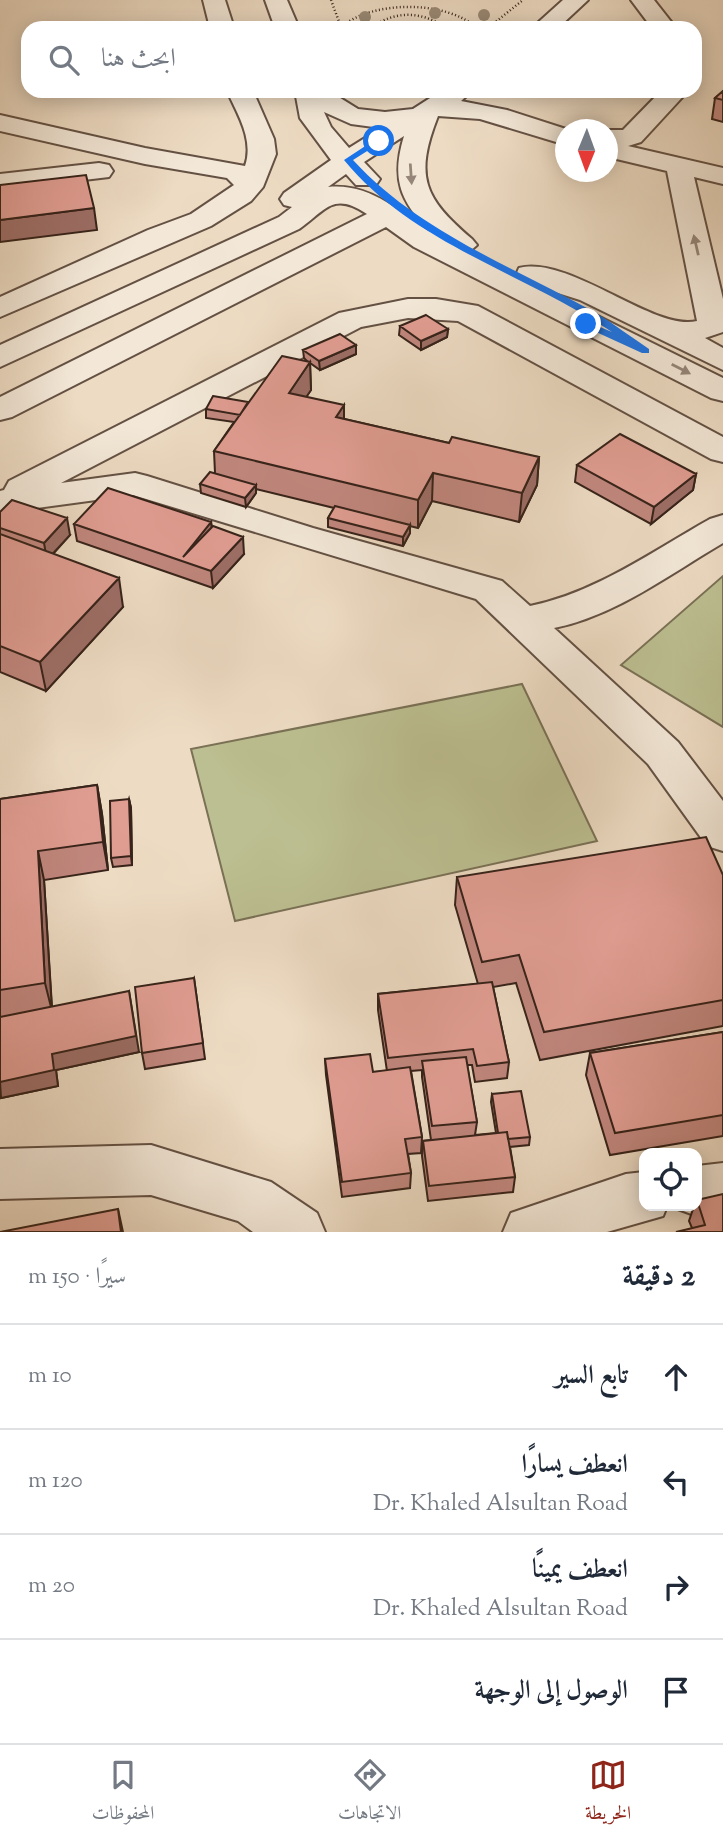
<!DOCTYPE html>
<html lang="ar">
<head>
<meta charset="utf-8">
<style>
  :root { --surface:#fff; --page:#f6f6f7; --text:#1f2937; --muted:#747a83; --line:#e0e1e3; --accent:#8f2418 }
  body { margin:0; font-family:"Sorts Mill Goudy",Amiri,serif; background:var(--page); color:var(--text); direction:rtl }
  .controls { position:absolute; right:21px; bottom:21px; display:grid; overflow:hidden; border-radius:14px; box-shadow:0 4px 18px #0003 }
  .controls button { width:63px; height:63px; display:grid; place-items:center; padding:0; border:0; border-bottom:2px solid var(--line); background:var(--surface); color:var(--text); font:35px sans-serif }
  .compass { position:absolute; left:555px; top:119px; width:63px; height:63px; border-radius:50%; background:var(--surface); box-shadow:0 4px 18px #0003; rotate:181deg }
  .stop { position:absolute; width:21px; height:21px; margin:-16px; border:5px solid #1a73e8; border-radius:50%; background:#fff }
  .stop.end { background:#1a73e8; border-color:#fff; box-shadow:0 2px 7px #0008 }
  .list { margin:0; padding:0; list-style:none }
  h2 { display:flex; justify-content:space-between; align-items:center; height:91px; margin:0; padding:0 28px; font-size:30px }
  h2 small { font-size:23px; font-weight:400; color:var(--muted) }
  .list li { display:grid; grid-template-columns:46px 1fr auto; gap:21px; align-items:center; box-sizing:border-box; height:105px; padding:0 28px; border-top:2px solid var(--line) }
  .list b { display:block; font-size:26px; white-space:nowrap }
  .list p { margin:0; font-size:23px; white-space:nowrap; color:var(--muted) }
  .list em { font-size:23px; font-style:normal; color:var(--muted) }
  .icon { flex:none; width:38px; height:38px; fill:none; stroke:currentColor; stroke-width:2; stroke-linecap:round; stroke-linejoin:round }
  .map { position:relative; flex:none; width:723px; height:1232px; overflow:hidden; direction:ltr }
  .search { position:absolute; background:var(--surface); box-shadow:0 4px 18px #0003; left:21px; right:21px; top:21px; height:77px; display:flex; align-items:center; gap:18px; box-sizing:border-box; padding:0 24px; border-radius:21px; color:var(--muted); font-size:26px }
  .sheet { height:511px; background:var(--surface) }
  nav { display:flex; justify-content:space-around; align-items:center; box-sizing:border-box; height:98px; border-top:2px solid var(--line); background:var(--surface); font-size:19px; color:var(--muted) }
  nav a { display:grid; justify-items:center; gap:4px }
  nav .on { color:var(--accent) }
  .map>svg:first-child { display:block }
  .green { fill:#bcbf91; stroke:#7a7156; stroke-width:2 }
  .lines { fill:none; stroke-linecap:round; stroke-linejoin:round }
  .minor-casing { stroke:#645144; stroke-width:4 }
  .path { stroke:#37231a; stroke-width:2.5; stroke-dasharray:1 2.5; stroke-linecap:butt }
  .minor { fill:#f3e8d8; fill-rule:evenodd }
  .tree { fill:#9b8b77 }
  .wall { fill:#c1877e; stroke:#37231a; stroke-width:2 }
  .shaded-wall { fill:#9d6e66; stroke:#37231a; stroke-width:2 }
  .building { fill:#e09d92; stroke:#37231a; stroke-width:2 }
  .oneway { fill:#958679 }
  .route { fill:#1a73e8 }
</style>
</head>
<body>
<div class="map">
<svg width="723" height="1232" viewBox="0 0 723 1232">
  <rect width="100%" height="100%" fill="#eddbc3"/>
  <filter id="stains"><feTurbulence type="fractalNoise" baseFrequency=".00286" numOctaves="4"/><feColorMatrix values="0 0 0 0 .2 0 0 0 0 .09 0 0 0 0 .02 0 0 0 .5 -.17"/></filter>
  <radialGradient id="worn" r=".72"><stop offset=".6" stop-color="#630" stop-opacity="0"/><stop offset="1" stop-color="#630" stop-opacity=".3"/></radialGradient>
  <path class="green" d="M 723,576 L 723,727 L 621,665 Z
    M 522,684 L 597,841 L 235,921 L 191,749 Z"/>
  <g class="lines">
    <defs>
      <path id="minor" d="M 203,0 L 225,0 L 234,28 L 210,28 Z
        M 265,0 L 287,0 L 299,28 L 275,28 Z
        M 563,0 L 588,0 L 558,28 L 532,28 Z
        M 631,0 L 654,0 L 676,28 L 652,28 Z
        M 227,91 L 253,91 L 274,139 L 276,154 L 263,187 L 251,201 L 211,226 L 0,317 L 0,297 L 148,230 L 191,214 L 234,185 L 227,178 L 145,164 L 0,131 L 0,115 L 145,148 L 245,166 C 254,140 238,115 227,91 Z
        M 295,91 L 329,91 L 358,109 L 385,112 L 413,109 L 441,91 L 472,91 L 461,101 L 507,110 L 569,130 L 566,130 L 566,145 L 480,119 L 438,116 C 414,177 424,198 472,239 L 477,245 L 469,252 L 516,275 L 519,268 C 570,255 654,332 697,321 L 667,171 L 608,157 L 608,130 L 623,130 L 661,91 L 688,91 L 641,142 L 628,146 L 723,168 L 723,184 L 694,177 L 723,299 L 723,332 L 705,338 L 723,348 L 723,370 L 580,300 L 539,287 L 723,378 L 723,401 L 711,398 L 414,247 L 386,227 L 12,417 L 0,420 L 0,397 L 367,214 C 333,191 326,210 299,229 L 0,367 L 0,345 L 279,217 L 292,207 L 284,205 L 280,199 L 284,193 L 331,160 L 300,118 ZM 324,112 L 351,124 L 381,128 L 349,148 L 331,127 ZM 404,136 C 391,179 400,201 430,232 C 397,211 371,183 328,187 L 346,174 L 356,185 L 376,185 L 380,179 L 364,162 Z
        M 99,163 L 109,165 L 113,171 L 109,177 L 0,190 L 0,174 Z
        M 408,299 L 436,299 L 478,306 L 723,437 L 723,462 L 711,459 L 458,321 L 408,318 L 361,327 L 61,483 L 135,473 L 147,476 L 313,528 L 502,581 L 530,606 C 595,593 653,551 710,519 L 723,515 L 723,543 C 670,574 615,616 554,628 L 678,742 L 723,801 L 723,851 L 707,846 L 648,764 L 476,599 L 133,495 L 0,513 L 0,491 L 4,490 L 9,481 L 339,313 Z
        M 151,1145 L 271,1182 L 317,1213 L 325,1232 L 253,1232 L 238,1221 L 151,1195 L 0,1199 L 0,1149 Z
        M 723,1163 L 723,1213 L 697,1216 L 678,1209 L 677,1206 L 697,1206 L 697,1166 Z
        M 644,1172 L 644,1206 L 667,1206 L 663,1216 L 607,1232 L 503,1232 L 511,1213 L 626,1174 Z"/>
    </defs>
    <use href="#minor" class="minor-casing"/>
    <path class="path" d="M 331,0 L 341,27
      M 341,27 C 373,0 446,0 477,28
      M 372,28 C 393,10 424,11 445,28
      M 488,28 L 523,0"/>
    <use href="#minor" class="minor"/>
  </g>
  <g class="tree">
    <circle cx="435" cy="13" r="6"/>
    <circle cx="484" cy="15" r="6"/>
    <circle cx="365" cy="17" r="6"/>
  </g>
  <path class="wall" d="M 723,91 L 723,122 L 712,119 L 715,98 Z
    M 400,326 L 448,329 L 447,337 L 421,350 L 399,335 Z
    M 356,345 L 356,354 L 320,370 L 310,363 L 311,390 L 306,397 L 344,419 L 449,443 L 539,457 L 537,485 L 519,522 L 432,501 L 418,528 L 410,526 L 410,533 L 403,546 L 328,527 L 328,518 L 334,508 L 256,489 L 256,493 L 246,507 L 201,493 L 200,484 L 215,473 L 214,451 L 234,422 L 206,418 L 206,409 L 248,403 L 308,362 L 304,358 L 303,350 Z
    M 577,465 L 696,474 L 693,490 L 651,524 L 575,482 Z
    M 0,512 L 70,535 L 53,554 L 123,607 L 46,691 L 0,672 Z
    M 211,522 L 212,528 L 244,554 L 213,588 L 77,541 L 74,524 Z
    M 97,785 L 102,814 L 108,870 L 44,880 L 52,1007 L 139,1052 L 56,1070 L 58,1086 L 1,1098 L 0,1095 L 0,799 Z
    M 129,799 L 131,808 L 132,865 L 113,867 L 111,858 Z
    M 723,875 L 723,1026 L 540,1060 L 516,983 L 493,987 L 509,1062 L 507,1078 L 475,1082 L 472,1065 L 467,1065 L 477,1122 L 475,1135 L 496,1133 L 491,1102 L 492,1094 L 530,1137 L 529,1145 L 510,1147 L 515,1177 L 513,1192 L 428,1201 L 422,1156 L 423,1141 L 431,1140 L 422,1077 L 422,1070 L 411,1071 L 422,1137 L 421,1153 L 408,1154 L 411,1173 L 410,1188 L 342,1197 L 326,1075 L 325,1059 L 373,1072 L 387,1071 L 378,1010 L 378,994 L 478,984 L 455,905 L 457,877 Z
    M 194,978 L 205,1059 L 145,1069 L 142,1053 Z
    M 723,1032 L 723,1136 L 610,1155 L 586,1075 L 590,1053 Z
    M 697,1200 L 723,1232 L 692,1228 L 689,1221 L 694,1206 L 697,1206 Z"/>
  <path class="shaded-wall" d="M 94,208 L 97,230 L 0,242 L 0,220 Z
    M 448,329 L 447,337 L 421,350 L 421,341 Z
    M 356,345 L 356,354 L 320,370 L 319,361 Z
    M 310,362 L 311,390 L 290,421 L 289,393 Z
    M 344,405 L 344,433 L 336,417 Z
    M 539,457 L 537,485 L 519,522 L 522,493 Z
    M 433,473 L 432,501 L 418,528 L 418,500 Z
    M 696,474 L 693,490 L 651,524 L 654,507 Z
    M 256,485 L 256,493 L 246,507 L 245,498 Z
    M 67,518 L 70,535 L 47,560 L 44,543 Z
    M 211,522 L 213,539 L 183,557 Z
    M 410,525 L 410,533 L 403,546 L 403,537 Z
    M 243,537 L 244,554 L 213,588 L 211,571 Z
    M 119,578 L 123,607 L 46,691 L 40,662 Z
    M 97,785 L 102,814 L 108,870 L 103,842 Z
    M 129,799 L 131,808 L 132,865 L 131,856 Z
    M 38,851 L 44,880 L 52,1011 L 45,983 Z
    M 129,991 L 139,1052 L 56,1070 L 58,1086 L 1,1098 L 0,1082 L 52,1054 Z
    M 118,1209 L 123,1232 L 121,1232 Z"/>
  <path class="building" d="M 723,91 L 723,100 L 715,98 Z
    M 86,175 L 94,208 L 0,220 L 0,185 Z
    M 426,315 L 448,329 L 421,341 L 400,326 Z
    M 340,334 L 356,345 L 319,361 L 303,350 Z
    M 282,356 L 310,362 L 289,393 L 344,405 L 336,417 L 449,443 L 452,437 L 539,457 L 522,493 L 433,473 L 418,500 L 214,451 Z
    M 213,396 L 248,402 L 240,415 L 206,409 Z
    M 620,434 L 696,474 L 654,507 L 577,465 Z
    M 210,472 L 256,485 L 245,498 L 200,484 Z
    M 108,488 L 211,522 L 183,557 L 213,526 L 243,537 L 211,571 L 74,524 Z
    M 12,500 L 67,518 L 44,543 L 0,528 L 0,512 Z
    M 335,506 L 410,525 L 403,537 L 328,518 Z
    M 0,534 L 119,578 L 40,662 L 0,646 Z
    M 97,785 L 103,842 L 38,851 L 45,983 L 0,990 L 0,799 Z
    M 129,799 L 131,856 L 111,858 L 110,801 Z
    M 706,837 L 723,875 L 723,1000 L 544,1032 L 519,955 L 482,962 L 457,877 Z
    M 194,978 L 203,1043 L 142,1053 L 135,987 Z
    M 492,982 L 509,1062 L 477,1066 L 473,1049 L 388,1058 L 378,994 Z
    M 129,991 L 136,1036 L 52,1054 L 54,1070 L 0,1082 L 0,1017 Z
    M 723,1032 L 723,1115 L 615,1133 L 590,1053 Z
    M 370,1054 L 373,1072 L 410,1067 L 422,1137 L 405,1139 L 411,1173 L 342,1182 L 325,1059 Z
    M 466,1057 L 477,1122 L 432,1126 L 422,1061 Z
    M 521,1091 L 530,1137 L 508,1139 L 507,1132 L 498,1133 L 492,1094 Z
    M 507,1132 L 515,1177 L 429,1186 L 423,1141 Z
    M 723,1194 L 723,1232 L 676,1232 L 705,1225 L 697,1200 Z
    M 118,1209 L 121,1232 L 0,1232 Z"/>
  <defs><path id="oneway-solid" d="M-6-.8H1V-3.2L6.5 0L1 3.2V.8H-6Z" transform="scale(1.75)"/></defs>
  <g class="oneway">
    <use href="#oneway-solid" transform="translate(411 174) rotate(86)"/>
    <use href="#oneway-solid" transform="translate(696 245) rotate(-103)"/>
    <use href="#oneway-solid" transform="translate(681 369) rotate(27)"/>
  </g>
  <path class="route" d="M 376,139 L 383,141 L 353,160 C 419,232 512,266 596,313 C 614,324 631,337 649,349 L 649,353 L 642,353 L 583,326 L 586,321 L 612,332 C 524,273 413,244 344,160 Z"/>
  <rect width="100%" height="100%" filter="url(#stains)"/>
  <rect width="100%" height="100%" fill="url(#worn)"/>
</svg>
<div class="controls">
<button><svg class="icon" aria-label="locate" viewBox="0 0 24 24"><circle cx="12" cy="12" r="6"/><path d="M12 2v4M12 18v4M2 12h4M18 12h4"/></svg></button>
</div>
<svg class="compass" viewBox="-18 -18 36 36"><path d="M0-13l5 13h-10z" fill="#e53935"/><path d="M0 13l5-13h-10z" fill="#747a83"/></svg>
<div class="stop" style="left:379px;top:141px"></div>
<div class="stop end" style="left:586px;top:324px"></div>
<div class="search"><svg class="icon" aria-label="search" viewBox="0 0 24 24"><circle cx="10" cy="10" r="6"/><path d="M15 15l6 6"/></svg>ابحث هنا</div>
</div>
<section class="sheet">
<h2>2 دقيقة<small>سيرًا · 150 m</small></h2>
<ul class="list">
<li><svg class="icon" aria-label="ahead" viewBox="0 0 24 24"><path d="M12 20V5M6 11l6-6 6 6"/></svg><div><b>تابع السير</b></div><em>10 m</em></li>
<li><svg class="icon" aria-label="left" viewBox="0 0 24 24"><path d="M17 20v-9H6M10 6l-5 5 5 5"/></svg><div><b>انعطف يسارًا</b><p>Dr. Khaled Alsultan Road</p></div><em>120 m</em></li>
<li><svg class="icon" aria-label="right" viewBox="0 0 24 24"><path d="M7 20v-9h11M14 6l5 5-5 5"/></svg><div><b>انعطف يمينًا</b><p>Dr. Khaled Alsultan Road</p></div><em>20 m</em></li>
<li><svg class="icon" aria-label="arrive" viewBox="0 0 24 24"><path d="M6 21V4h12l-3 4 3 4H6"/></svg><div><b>الوصول إلى الوجهة</b></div></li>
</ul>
</section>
<nav>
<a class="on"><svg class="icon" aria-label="map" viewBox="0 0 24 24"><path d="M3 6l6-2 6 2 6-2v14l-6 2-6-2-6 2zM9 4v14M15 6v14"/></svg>الخريطة</a>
<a><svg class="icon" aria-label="directions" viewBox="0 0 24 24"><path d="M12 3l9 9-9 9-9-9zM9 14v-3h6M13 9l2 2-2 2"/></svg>الاتجاهات</a>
<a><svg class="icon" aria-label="saved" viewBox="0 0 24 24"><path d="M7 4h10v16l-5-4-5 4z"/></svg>المحفوظات</a>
</nav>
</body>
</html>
